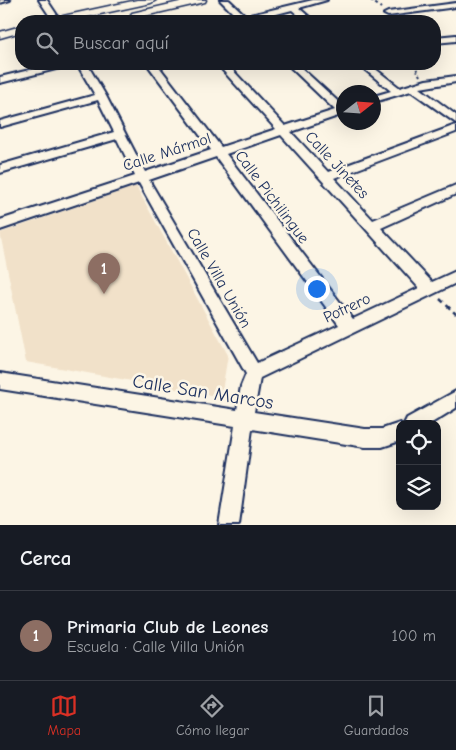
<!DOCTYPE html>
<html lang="es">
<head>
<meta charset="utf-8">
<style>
  :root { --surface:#171b24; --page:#242831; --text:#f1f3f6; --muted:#9ea1a6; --line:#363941; --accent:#d93025 }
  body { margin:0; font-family:"Comic Neue",sans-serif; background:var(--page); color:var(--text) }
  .controls { position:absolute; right:15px; bottom:15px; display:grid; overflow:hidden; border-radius:10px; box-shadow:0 5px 20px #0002 }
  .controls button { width:45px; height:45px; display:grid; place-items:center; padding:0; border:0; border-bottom:1px solid var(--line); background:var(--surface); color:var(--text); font:25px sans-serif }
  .compass { position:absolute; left:336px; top:85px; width:45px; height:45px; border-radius:50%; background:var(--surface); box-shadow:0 5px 20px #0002; rotate:73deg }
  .you { position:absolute; left:316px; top:288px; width:18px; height:18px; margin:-12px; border:4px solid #fff; border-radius:50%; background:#1a73e8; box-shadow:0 0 0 8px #1a73e833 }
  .badge { display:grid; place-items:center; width:32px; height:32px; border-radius:50%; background:var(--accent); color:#fff; font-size:16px; font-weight:700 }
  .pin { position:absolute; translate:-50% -41px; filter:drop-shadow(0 1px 2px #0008) }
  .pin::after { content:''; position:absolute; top:26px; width:18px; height:15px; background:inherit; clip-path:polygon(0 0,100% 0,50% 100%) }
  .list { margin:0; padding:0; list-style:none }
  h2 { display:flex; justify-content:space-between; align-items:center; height:65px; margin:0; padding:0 20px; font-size:21px }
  h2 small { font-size:16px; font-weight:400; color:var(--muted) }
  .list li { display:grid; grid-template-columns:32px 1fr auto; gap:15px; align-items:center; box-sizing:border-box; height:90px; padding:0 20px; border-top:1px solid var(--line) }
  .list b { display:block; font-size:19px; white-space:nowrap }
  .list p { margin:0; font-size:16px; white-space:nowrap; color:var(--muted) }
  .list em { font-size:16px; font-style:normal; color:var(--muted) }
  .icon { flex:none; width:28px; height:28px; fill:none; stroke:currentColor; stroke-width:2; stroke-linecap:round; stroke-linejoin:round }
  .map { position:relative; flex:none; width:456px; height:525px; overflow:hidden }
  .search { position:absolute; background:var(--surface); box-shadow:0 5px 20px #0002; left:15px; right:15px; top:15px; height:55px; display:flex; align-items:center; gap:12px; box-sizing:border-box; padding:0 18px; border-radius:20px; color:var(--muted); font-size:19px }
  .sheet { height:155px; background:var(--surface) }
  nav { display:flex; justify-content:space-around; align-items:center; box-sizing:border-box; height:70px; border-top:1px solid var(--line); background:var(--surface); font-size:14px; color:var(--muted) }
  nav a { display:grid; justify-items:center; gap:2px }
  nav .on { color:var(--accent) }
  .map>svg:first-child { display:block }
  .built { fill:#f1e1c9 }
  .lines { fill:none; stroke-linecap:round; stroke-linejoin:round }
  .minor-casing { stroke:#1b2f5e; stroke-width:4 }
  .tertiary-casing { stroke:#1b2f5e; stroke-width:3 }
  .path-far1 { stroke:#1b2f5e; stroke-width:2; stroke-dasharray:3 2.5; stroke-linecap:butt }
  .path { stroke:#1b2f5e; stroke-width:2.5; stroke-dasharray:5 4; stroke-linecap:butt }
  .minor { fill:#fcf5e5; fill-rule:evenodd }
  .tertiary { fill:#fcf5e5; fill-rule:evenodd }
  .labels { text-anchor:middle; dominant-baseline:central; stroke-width:5; stroke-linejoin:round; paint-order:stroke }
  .street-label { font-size:16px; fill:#1b2f5e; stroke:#fcf5e5 }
  .near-street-label { font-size:19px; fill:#1b2f5e; stroke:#fcf5e5 }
</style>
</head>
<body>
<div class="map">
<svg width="456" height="525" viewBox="0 0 456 525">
  <rect width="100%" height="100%" fill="#fcf5e5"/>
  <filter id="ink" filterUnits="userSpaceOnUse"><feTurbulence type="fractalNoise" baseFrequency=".02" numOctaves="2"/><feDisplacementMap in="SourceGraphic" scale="10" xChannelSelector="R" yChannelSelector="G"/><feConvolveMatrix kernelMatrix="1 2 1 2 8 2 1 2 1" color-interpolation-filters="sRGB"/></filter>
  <g filter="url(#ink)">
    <path class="built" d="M 136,186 L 228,355 L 221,397 L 26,362 L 0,233 Z"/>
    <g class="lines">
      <defs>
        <path id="minor" d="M 0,0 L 10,0 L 0,3 Z
          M 39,0 L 47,0 L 61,21 L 53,21 Z
          M 220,0 L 229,0 L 246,16 L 313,0 L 327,0 L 299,8 L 314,21 L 305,21 L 292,10 L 250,21 L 234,21 L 238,18 Z
          M 456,3 L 456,7 L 388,16 L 384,14 L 388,12 Z
          M 456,35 L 456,41 L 435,43 L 435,37 Z
          M 55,64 L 70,64 L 68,66 L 0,83 L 0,77 Z
          M 77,64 L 87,64 L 106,96 L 145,172 L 211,150 L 147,64 L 157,64 L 221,147 L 276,129 L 217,64 L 227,64 L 285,126 L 335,110 L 287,64 L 297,64 L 344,107 L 344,114 L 291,132 L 328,172 L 456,125 L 456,132 L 334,178 L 373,220 L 456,185 L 456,194 L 381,228 L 432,282 L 456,271 L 456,283 L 260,378 L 254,412 L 365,429 L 382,429 L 400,423 L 400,441 L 382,447 L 365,447 L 252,429 L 239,525 L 219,525 L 235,426 L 0,389 L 0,373 L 237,410 L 241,386 L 246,374 L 139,183 L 0,230 L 0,220 L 135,176 L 117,139 L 0,173 L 0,165 L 114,132 L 98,100 L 0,127 L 0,121 L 95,95 ZM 281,135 L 419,288 L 353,319 L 226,154 ZM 216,157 L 339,325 L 257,363 L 149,180 Z
          M 358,64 L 369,64 L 400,88 L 426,80 L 456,76 L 456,82 L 420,88 L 456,115 L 456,123 L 411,91 L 374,102 L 374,96 L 391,91 Z
          M 456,391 L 456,408 L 430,424 L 404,424 L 407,418 Z"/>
        <path id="tertiary" d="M 137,0 L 156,0 L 151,3 L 68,21 L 49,21 L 54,18 Z
          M 188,0 L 206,0 L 205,2 L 136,18 L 131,15 L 132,13 Z
          M 21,26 L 21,32 L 0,38 L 0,32 Z"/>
      </defs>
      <use href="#minor" class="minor-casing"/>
      <use href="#tertiary" class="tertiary-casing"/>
      <path class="path-far1" d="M 371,0 L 381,8
        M 414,64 L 420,76"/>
      <path class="path" d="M 440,299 L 456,314"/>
      <use href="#minor" class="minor"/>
      <use href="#tertiary" class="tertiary"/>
    </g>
  </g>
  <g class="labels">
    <g class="street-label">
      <text transform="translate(167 152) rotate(-18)">Calle Mármol</text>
      <text transform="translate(337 165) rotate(47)">Calle Jinetes</text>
      <text transform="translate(272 197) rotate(53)">Calle Pichilingue</text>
      <text transform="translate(219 278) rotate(60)">Calle Villa Unión</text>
      <text transform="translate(347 308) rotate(-25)">Potrero</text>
    </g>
    <g class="near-street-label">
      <text transform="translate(203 392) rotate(9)">Calle San Marcos</text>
    </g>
  </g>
</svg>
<div class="controls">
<button><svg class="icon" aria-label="locate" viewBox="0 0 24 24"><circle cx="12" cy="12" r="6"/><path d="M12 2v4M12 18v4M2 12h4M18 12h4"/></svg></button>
<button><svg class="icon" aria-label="layers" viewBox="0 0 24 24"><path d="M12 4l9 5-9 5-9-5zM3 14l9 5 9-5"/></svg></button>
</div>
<svg class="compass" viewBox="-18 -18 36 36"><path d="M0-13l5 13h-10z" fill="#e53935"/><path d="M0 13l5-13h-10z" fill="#9ea1a6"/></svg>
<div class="you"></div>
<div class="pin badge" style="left:104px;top:294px;background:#8d6e63">1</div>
<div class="search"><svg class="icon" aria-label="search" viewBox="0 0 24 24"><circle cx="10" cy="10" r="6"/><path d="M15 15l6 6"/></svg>Buscar aquí</div>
</div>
<section class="sheet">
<h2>Cerca<small></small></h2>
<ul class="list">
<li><span class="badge" style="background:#8d6e63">1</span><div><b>Primaria Club de Leones</b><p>Escuela · Calle Villa Unión</p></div><em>100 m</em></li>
</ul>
</section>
<nav>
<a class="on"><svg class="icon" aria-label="map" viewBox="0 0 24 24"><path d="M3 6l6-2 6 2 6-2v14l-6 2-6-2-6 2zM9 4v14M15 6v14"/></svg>Mapa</a>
<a><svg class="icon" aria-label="directions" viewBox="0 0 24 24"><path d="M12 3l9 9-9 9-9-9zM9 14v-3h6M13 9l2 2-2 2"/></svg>Cómo llegar</a>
<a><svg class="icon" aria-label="saved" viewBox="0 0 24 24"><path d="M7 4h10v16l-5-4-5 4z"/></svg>Guardados</a>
</nav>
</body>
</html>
